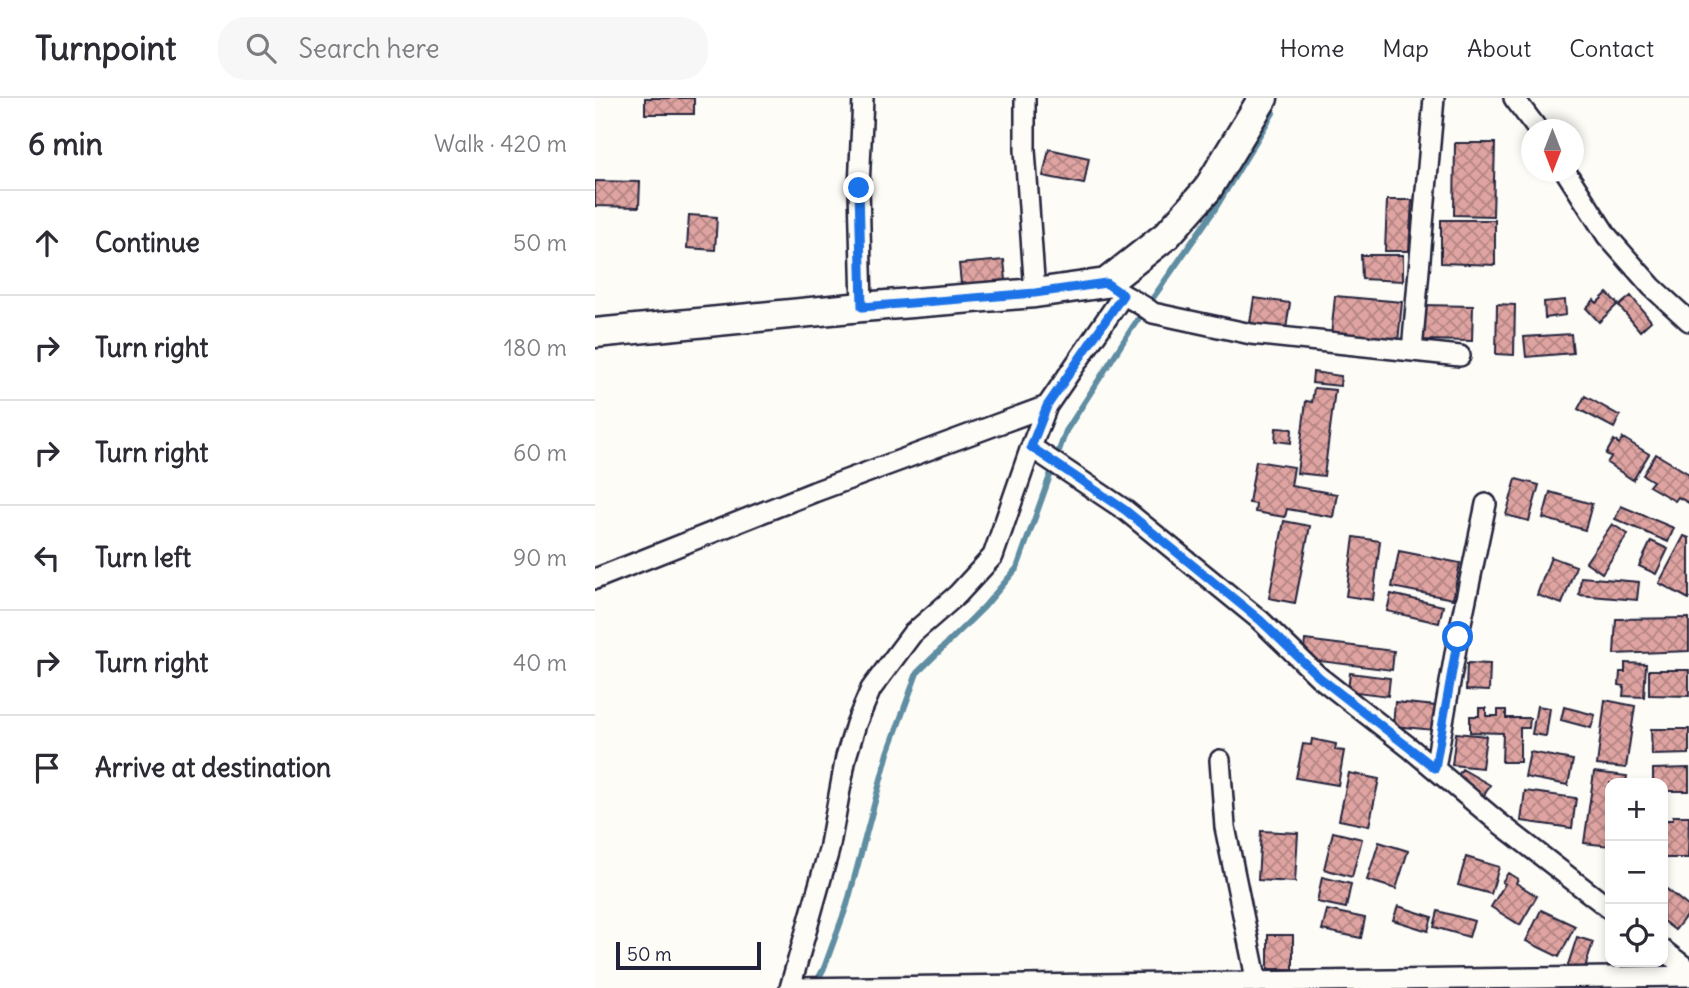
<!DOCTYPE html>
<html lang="en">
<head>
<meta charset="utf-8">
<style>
  :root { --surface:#fff; --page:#f7f7f7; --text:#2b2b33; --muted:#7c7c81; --line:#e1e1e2 }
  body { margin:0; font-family:Delius,sans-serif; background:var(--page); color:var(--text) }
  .controls { position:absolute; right:21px; bottom:21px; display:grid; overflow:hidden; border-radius:14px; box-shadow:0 4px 10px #0003 }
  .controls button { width:63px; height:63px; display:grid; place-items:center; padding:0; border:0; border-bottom:2px solid var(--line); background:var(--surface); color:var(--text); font:35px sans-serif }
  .compass { position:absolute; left:926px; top:21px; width:63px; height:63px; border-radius:50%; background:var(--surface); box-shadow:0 4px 10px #0003; rotate:180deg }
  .scale { position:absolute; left:21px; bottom:18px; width:145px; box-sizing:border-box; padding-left:7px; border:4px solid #22223b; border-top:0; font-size:19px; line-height:24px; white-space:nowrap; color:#22223b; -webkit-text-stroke:5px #fdfcf7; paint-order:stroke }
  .stop { position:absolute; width:21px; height:21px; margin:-16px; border:5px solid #1a73e8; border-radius:50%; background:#fff }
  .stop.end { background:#1a73e8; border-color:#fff; box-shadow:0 2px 7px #0008 }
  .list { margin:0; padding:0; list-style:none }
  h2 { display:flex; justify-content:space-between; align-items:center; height:91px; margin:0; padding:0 28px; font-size:30px }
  h2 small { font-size:23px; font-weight:400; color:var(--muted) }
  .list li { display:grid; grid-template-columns:46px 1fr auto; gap:21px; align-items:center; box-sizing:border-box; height:105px; padding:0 28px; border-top:2px solid var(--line) }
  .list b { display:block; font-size:26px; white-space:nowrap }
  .list em { font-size:23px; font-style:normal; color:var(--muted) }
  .icon { flex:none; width:38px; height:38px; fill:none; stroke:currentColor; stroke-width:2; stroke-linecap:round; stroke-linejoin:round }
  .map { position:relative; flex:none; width:1094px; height:890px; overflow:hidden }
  header { display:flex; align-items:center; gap:42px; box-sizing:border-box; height:98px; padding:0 35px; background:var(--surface); border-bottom:2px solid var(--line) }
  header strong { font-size:33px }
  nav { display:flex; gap:38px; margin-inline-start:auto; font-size:24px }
  .search { width:490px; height:63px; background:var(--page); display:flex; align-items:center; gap:18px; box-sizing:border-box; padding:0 24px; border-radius:28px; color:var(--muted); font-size:26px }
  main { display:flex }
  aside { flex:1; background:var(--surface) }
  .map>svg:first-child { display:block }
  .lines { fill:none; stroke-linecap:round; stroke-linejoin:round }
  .stream { stroke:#5f8da2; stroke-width:6 }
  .building { fill:url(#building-cross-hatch); stroke:#22223b; stroke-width:2 }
  .minor-casing { stroke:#22223b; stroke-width:24 }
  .secondary-casing { stroke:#22223b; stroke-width:33 }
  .minor { stroke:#fdfcf7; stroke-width:19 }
  .secondary { stroke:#fdfcf7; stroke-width:28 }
  .route { stroke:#1a73e8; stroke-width:9 }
</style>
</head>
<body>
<header>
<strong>Turnpoint</strong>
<div class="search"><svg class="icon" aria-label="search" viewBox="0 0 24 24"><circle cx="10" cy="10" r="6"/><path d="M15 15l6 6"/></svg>Search here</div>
<nav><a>Home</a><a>Map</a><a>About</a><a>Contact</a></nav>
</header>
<main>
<aside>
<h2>6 min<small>Walk · 420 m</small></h2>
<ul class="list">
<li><svg class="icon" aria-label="ahead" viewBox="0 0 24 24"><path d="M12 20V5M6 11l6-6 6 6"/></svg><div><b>Continue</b></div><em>50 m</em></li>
<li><svg class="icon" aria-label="right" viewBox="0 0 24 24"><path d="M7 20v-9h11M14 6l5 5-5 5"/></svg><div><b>Turn right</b></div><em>180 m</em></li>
<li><svg class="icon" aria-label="right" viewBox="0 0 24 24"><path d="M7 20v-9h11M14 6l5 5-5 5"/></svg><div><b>Turn right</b></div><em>60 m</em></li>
<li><svg class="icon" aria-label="left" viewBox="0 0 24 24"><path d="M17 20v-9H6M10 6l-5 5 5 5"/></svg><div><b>Turn left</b></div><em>90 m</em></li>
<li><svg class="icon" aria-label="right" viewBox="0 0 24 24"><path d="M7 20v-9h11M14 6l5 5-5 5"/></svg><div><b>Turn right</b></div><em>40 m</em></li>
<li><svg class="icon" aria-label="arrive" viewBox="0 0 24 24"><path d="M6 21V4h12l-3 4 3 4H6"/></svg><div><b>Arrive at destination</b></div></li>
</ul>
</aside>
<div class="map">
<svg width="1094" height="890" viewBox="0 0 1094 890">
  <defs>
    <pattern id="building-cross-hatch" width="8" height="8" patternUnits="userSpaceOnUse" patternTransform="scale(1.75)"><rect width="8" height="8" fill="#dfa4a1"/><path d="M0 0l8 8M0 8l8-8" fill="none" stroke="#b48584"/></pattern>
  </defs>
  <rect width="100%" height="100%" fill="#fdfcf7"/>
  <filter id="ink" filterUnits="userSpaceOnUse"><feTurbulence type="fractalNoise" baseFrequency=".0143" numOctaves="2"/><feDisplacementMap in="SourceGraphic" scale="14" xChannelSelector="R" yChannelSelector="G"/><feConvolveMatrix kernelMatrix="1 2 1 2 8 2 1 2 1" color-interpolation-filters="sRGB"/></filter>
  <g filter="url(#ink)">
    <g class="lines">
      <path class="stream" d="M 220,887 L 229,870 L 252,807 L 293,655 L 322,575 L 389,509 L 422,470 L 471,333 L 537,230 L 620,111 L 678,15"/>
    </g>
    <path class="building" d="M 50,0 L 99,0 L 99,16 L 50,16 Z
      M 860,45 L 900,45 L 898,118 L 859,117 Z
      M 454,51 L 494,60 L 489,86 L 448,78 Z
      M 0,83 L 45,84 L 44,109 L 0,108 Z
      M 792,102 L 817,102 L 814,153 L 790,153 Z
      M 94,117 L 122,119 L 120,152 L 92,150 Z
      M 846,122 L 900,122 L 900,167 L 846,165 Z
      M 766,157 L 808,157 L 808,183 L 767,181 Z
      M 409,162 L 412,192 L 367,196 L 364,166 Z
      M 1012,195 L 1023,206 L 1004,224 L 991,210 L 999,202 L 1002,205 Z
      M 740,198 L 807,204 L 803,244 L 736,238 Z
      M 1036,198 L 1056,223 L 1045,233 L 1024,208 Z
      M 659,200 L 695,205 L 690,237 L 654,231 Z
      M 970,202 L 971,217 L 950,220 L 949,204 Z
      M 902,206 L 920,207 L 919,257 L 901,256 Z
      M 827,207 L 878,208 L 877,243 L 826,242 Z
      M 976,236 L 978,255 L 931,259 L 929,239 Z
      M 718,274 L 746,278 L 745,288 L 717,285 Z
      M 719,290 L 740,292 L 729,378 L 702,375 L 711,303 L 717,304 Z
      M 990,298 L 1025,318 L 1019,330 L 983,311 Z
      M 681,330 L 697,331 L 696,345 L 680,343 Z
      M 1028,340 L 1054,356 L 1038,382 L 1012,365 L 1016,359 L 1011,356 L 1019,342 L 1024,346 Z
      M 1061,356 L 1094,376 L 1094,405 L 1083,399 L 1080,403 L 1054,388 L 1058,383 L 1048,377 Z
      M 661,363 L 699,369 L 696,388 L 742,396 L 738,419 L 692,411 L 690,419 L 660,414 L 661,406 L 654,405 Z
      M 921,381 L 944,387 L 934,423 L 911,417 Z
      M 955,394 L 997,406 L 990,432 L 948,420 Z
      M 1026,408 L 1079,430 L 1073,444 L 1020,421 Z
      M 689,423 L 715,428 L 700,505 L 674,500 Z
      M 1017,426 L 1033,436 L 1007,475 L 991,464 Z
      M 1089,438 L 1094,440 L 1094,501 L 1064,485 Z
      M 759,439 L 785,443 L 778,502 L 751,498 Z
      M 1056,443 L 1073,451 L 1061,476 L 1044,468 Z
      M 804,453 L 865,465 L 858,501 L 797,489 Z
      M 956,459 L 981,468 L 967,506 L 942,497 Z
      M 986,479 L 1044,484 L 1042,502 L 984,497 Z
      M 796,496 L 848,508 L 844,525 L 792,513 Z
      M 1094,520 L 1094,553 L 1019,556 L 1021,521 Z
      M 710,542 L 799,553 L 797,572 L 708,561 Z
      M 872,565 L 895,566 L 894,593 L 871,592 Z
      M 1030,565 L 1051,566 L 1049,599 L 1028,598 L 1029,588 L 1024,587 L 1025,574 L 1030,574 Z
      M 1054,572 L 1094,572 L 1094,598 L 1054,597 Z
      M 755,575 L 795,580 L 793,598 L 753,593 Z
      M 1010,602 L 1040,608 L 1031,670 L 1002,667 Z
      M 800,604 L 841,608 L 839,632 L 798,628 Z
      M 942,608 L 955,610 L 951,638 L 937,636 Z
      M 969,609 L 1000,617 L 996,630 L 966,622 Z
      M 884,610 L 891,610 L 891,618 L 903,618 L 903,612 L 911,612 L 911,620 L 935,620 L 934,630 L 925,630 L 925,664 L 907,664 L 908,635 L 875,634 L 875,618 L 884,618 Z
      M 1056,631 L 1094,631 L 1094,656 L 1057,657 Z
      M 861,635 L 891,638 L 887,670 L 857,667 Z
      M 717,641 L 741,646 L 740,652 L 749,653 L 743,687 L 701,680 L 708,646 L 716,647 Z
      M 935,654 L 978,662 L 973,687 L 930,679 Z
      M 1094,670 L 1094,693 L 1068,693 L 1068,685 L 1058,685 L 1058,671 Z
      M 867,671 L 895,687 L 887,701 L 859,684 Z
      M 999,674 L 1032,678 L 1031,685 L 1015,685 L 1015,748 L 989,745 Z
      M 754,675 L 784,681 L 774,728 L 744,722 Z
      M 930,693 L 981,700 L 977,730 L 926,723 Z
      M 1078,718 L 1094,718 L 1093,760 L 1068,760 L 1068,722 L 1078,722 Z
      M 666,733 L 703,735 L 700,784 L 663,782 Z
      M 738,734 L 767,741 L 757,779 L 729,771 Z
      M 784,744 L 813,753 L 801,791 L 772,782 Z
      M 871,759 L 904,769 L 896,796 L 863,787 Z
      M 913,775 L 923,781 L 921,785 L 942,798 L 925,827 L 896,809 L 910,786 L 907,784 Z
      M 727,779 L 756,786 L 751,810 L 722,804 Z
      M 1068,788 L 1094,809 L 1094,814 L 1080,832 L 1068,823 Z
      M 803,808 L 837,819 L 833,833 L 798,822 Z
      M 732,812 L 770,820 L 766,840 L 727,832 Z
      M 946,812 L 980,828 L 964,859 L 931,843 Z
      M 843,813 L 879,823 L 874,839 L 839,829 Z
      M 673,837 L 698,837 L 698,871 L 673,871 Z
      M 982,839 L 998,844 L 988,876 L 972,870 Z"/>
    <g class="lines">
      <defs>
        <path id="minor" d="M 430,0 L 430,52 L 440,195
          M 919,0 L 943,32
          M 971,74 L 1012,138 L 1057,189 L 1094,223
          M 520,191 C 532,200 546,205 558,215 L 656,236 L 865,258
          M 267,209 L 264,90 L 268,0
          M 817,253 L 839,0
          M 436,349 L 530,412 L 665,522 L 724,579 L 815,650 L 903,724 L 1015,811
          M 0,481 L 219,394 L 452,308 L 528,197
          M 625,662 L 630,729 L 662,885
          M 840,670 L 863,539 L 891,406
          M 1068,852 L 1094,872
          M 195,890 L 234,752 L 251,659 L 261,626 L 276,591 L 317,536 L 363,496 L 398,458 L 436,349 L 452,308
          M 199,890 L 1094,878"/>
        <path id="secondary" d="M 0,235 L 267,209 L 440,195 L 511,185 L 572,137 L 612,92 L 668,0"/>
      </defs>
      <use href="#minor" class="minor-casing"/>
      <use href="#secondary" class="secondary-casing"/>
      <use href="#minor" class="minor"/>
      <use href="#secondary" class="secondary"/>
    </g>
  </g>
  <g class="lines" filter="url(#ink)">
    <path class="route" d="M 264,90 L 267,209 L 440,195 L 511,185 L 528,197 L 452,308 L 436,349 L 530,412 L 665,522 L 724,579 L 840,670 L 863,539"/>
  </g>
</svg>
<div class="controls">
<button>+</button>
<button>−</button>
<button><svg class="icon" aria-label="locate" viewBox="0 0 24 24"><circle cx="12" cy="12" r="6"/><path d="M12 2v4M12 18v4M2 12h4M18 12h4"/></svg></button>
</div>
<svg class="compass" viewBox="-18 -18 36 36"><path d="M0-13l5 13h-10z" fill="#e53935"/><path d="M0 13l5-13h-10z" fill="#7c7c81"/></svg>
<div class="scale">50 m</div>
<div class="stop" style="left:863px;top:539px"></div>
<div class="stop end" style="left:264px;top:90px"></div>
</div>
</main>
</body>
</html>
